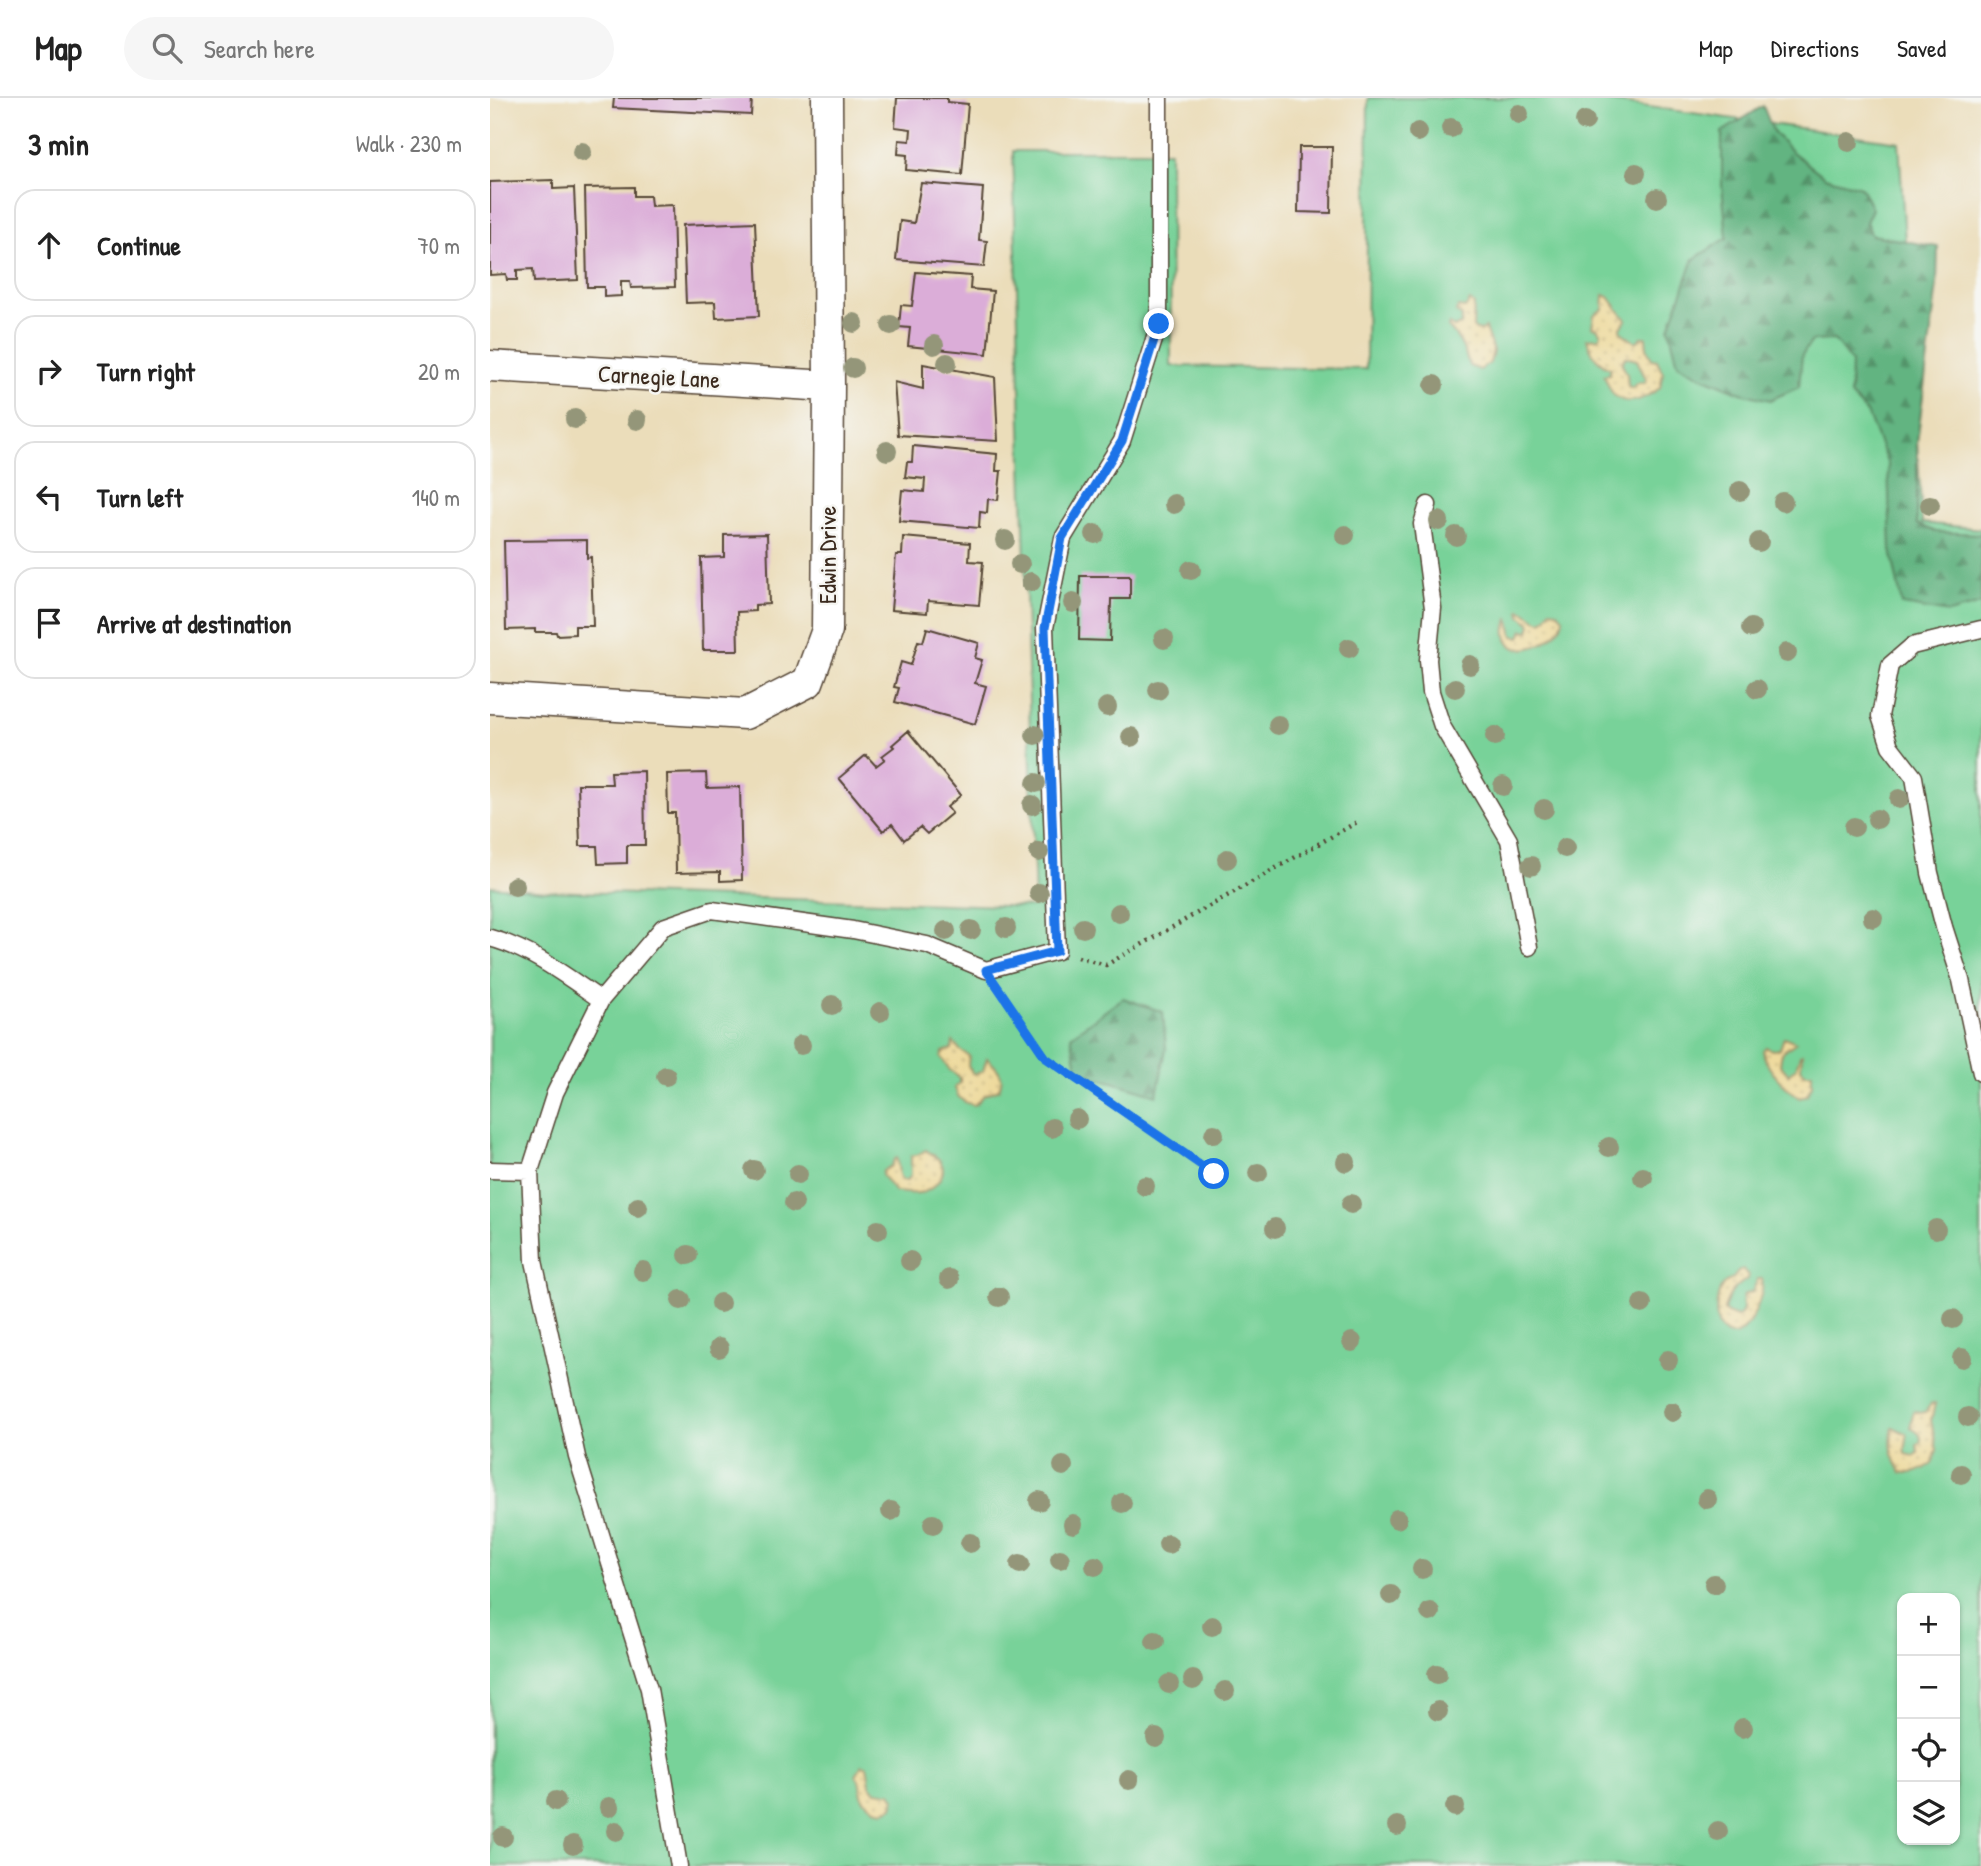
<!DOCTYPE html>
<html lang="en">
<head>
<meta charset="utf-8">
<style>
  :root { --surface:#fff; --page:#f6f6f6; --text:#222; --muted:#767676; --line:#e0e0e0 }
  body { margin:0; font-family:"Patrick Hand",sans-serif; background:var(--page); color:var(--text) }
  .controls { position:absolute; right:21px; bottom:21px; display:grid; overflow:hidden; border-radius:14px; box-shadow:0 2px 5px #0004 }
  .controls button { width:63px; height:63px; display:grid; place-items:center; padding:0; border:0; border-bottom:2px solid var(--line); background:var(--surface); color:var(--text); font:35px sans-serif }
  .stop { position:absolute; width:21px; height:21px; margin:-16px; border:5px solid #1a73e8; border-radius:50%; background:#fff }
  .stop.end { background:#1a73e8; border-color:#fff; box-shadow:0 2px 7px #0008 }
  .list { margin:0; padding:0; list-style:none }
  h2 { display:flex; justify-content:space-between; align-items:center; height:91px; margin:0; padding:0 28px; font-size:30px }
  h2 small { font-size:23px; font-weight:400; color:var(--muted) }
  .list li { display:grid; grid-template-columns:46px 1fr auto; gap:21px; align-items:center; box-sizing:border-box; height:112px; margin:0 14px 14px; padding:0 14px; border:2px solid var(--line); border-radius:21px }
  .list b { display:block; font-size:26px; white-space:nowrap }
  .list em { font-size:23px; font-style:normal; color:var(--muted) }
  .icon { flex:none; width:38px; height:38px; fill:none; stroke:currentColor; stroke-width:2; stroke-linecap:round; stroke-linejoin:round }
  .map { position:relative; flex:none; width:1491px; height:1768px; overflow:hidden }
  header { display:flex; align-items:center; gap:42px; box-sizing:border-box; height:98px; padding:0 35px; background:var(--surface); border-bottom:2px solid var(--line) }
  header strong { font-size:33px }
  nav { display:flex; gap:38px; margin-inline-start:auto; font-size:24px }
  .search { width:490px; height:63px; background:var(--page); display:flex; align-items:center; gap:18px; box-sizing:border-box; padding:0 24px; border-radius:38px; color:var(--muted); font-size:26px }
  main { display:flex }
  aside { flex:1; background:var(--surface) }
  .map>svg:first-child { display:block }
  .green { fill:#78d299; stroke:#5a7e5c; stroke-width:2; fill-rule:evenodd }
  .forest { fill:url(#forest-firs); stroke:#4e6f50; stroke-width:2 }
  .sand { fill:url(#sand-dots); stroke:#94825e; stroke-width:2; fill-rule:evenodd }
  .building { fill:#dbadd8 }
  .lines { fill:none; stroke-linecap:round; stroke-linejoin:round }
  .service-casing { stroke:#554535; stroke-width:19 }
  .minor-casing { stroke:#554535; stroke-width:33 }
  .path { stroke:#554535; stroke-width:4.5; stroke-dasharray:2 5; stroke-linecap:butt }
  .service { stroke:#fff; stroke-width:16 }
  .minor { stroke:#fff; stroke-width:30 }
  .tree { fill:#949679 }
  .route { stroke:#1a73e8; stroke-width:9 }
  .labels { text-anchor:middle; dominant-baseline:central; stroke-width:5; stroke-linejoin:round; paint-order:stroke }
  .street-label { font-size:24px; fill:#3b2a1e; stroke:#f6f6f2 }
</style>
</head>
<body>
<header>
<strong>Map</strong>
<div class="search"><svg class="icon" aria-label="search" viewBox="0 0 24 24"><circle cx="10" cy="10" r="6"/><path d="M15 15l6 6"/></svg>Search here</div>
<nav><a>Map</a><a>Directions</a><a>Saved</a></nav>
</header>
<main>
<aside>
<h2>3 min<small>Walk · 230 m</small></h2>
<ul class="list">
<li><svg class="icon" aria-label="ahead" viewBox="0 0 24 24"><path d="M12 20V5M6 11l6-6 6 6"/></svg><div><b>Continue</b></div><em>70 m</em></li>
<li><svg class="icon" aria-label="right" viewBox="0 0 24 24"><path d="M7 20v-9h11M14 6l5 5-5 5"/></svg><div><b>Turn right</b></div><em>20 m</em></li>
<li><svg class="icon" aria-label="left" viewBox="0 0 24 24"><path d="M17 20v-9H6M10 6l-5 5 5 5"/></svg><div><b>Turn left</b></div><em>140 m</em></li>
<li><svg class="icon" aria-label="arrive" viewBox="0 0 24 24"><path d="M6 21V4h12l-3 4 3 4H6"/></svg><div><b>Arrive at destination</b></div></li>
</ul>
</aside>
<div class="map">
<svg width="1491" height="1768" viewBox="0 0 1491 1768">
  <defs>
    <pattern id="forest-firs" width="22" height="20" patternUnits="userSpaceOnUse" patternTransform="scale(1.75)"><rect width="22" height="20" fill="#62b481"/><path d="M5 1l3.5 6h-7zM16 11l3.5 6h-7z" fill="#529369"/></pattern>
    <pattern id="sand-dots" width="8" height="8" patternUnits="userSpaceOnUse" patternTransform="scale(1.75)"><rect width="8" height="8" fill="#eeda9e"/><path d="M2 2h.1M6 6h.1" fill="none" stroke="#cdbb88" stroke-width="1.8" stroke-linecap="round"/></pattern>
  </defs>
  <rect width="100%" height="100%" fill="#f6f6f2"/>
  <filter id="ink" filterUnits="userSpaceOnUse"><feTurbulence type="fractalNoise" baseFrequency=".0143" numOctaves="2"/><feDisplacementMap in="SourceGraphic" scale="14" xChannelSelector="R" yChannelSelector="G"/><feConvolveMatrix kernelMatrix="1 2 1 2 8 2 1 2 1" color-interpolation-filters="sRGB"/></filter>
  <filter id="wash" filterUnits="userSpaceOnUse"><feTurbulence type="fractalNoise" baseFrequency=".00686" numOctaves="4" result="noise"/><feDisplacementMap in="SourceGraphic" scale="28" xChannelSelector="R" yChannelSelector="G"/><feGaussianBlur stdDeviation="1.57" result="paint"/><feColorMatrix in="noise" values="0 0 0 0 0 0 0 0 0 0 0 0 0 0 0 0 0 1.4 0 .05"/><feComposite in="paint" operator="in"/></filter>
  <g filter="url(#wash)">
    <rect width="100%" height="100%" fill="#ebddba"/>
    <path class="green" d="M 878,0 L 1095,0 L 1409,44 L 1432,425 L 1491,431 L 1491,1768 L 0,1768 L 0,788 L 56,793 L 545,809 L 523,53 L 680,53 L 681,268 L 876,271 ZM 1412,1500 L 1465,1500 L 1465,1742 L 1412,1742 Z"/>
    <path class="forest" d="M 1273,8 L 1283,33 L 1301,53 L 1335,79 L 1371,89 L 1382,111 L 1376,124 L 1382,137 L 1448,149 L 1447,187 L 1427,345 L 1427,426 L 1446,434 L 1491,436 L 1491,506 L 1459,515 L 1412,507 L 1401,452 L 1398,367 L 1377,315 L 1360,297 L 1361,264 L 1344,242 L 1322,243 L 1312,257 L 1309,289 L 1280,302 L 1251,295 L 1210,278 L 1188,266 L 1179,230 L 1204,161 L 1237,140 L 1232,88 L 1232,34 Z
      M 633,900 L 673,914 L 676,951 L 667,997 L 588,974 L 581,938 Z"/>
    <path class="sand" d="M 1114,197 L 1119,199 L 1136,222 L 1131,230 L 1131,234 L 1145,244 L 1148,243 L 1151,239 L 1156,239 C 1156,248 1157,254 1162,261 L 1167,262 L 1173,275 L 1170,290 C 1157,299 1140,310 1125,298 C 1120,294 1117,283 1114,277 L 1120,276 L 1120,270 C 1107,264 1101,256 1097,241 L 1109,240 L 1111,236 L 1107,230 L 1102,229 L 1104,217 L 1113,211 ZM 1135,259 L 1147,262 L 1156,281 L 1155,285 L 1147,285 L 1142,290 L 1138,288 L 1137,276 L 1132,266 Z
      M 980,203 L 984,207 L 983,229 L 986,232 L 992,233 L 995,230 L 1003,253 L 1000,265 L 990,272 L 979,268 C 975,252 970,241 958,229 L 959,226 L 964,229 L 971,227 L 972,219 L 966,214 L 968,209 L 975,210 Z
      M 1030,512 C 1039,514 1042,522 1052,523 L 1056,520 L 1060,512 L 1067,513 L 1073,520 C 1072,544 1019,566 1016,537 C 1015,531 1016,526 1019,521 L 1023,538 L 1030,539 L 1033,532 L 1039,533 L 1041,526 L 1031,518 Z
      M 1294,939 L 1306,944 C 1295,954 1292,947 1290,967 L 1298,976 L 1306,970 L 1310,957 L 1312,956 L 1311,970 L 1315,975 L 1322,975 L 1322,987 L 1317,997 L 1310,1000 C 1295,989 1275,972 1273,952 L 1276,949 L 1282,952 L 1290,951 Z
      M 463,944 L 470,952 L 479,958 L 478,967 L 482,975 L 486,976 L 493,973 L 497,960 C 506,970 516,976 509,991 L 494,997 L 485,1007 C 474,1005 467,1001 465,989 L 470,985 L 470,980 L 460,972 L 451,959 L 453,954 L 462,951 Z
      M 436,1052 C 440,1055 447,1059 450,1063 C 459,1075 445,1090 434,1094 C 425,1097 414,1094 405,1094 L 392,1077 L 393,1073 L 401,1068 L 404,1062 L 407,1060 L 409,1077 L 412,1082 L 417,1083 L 421,1077 L 421,1058 L 429,1056 Z
      M 1249,1172 L 1253,1172 L 1258,1177 L 1257,1181 C 1244,1190 1238,1196 1234,1212 L 1237,1215 L 1247,1219 C 1258,1212 1250,1207 1254,1197 L 1262,1194 L 1268,1181 L 1272,1181 C 1276,1195 1259,1235 1244,1237 C 1221,1239 1224,1198 1233,1187 C 1237,1181 1237,1185 1242,1181 C 1245,1179 1247,1175 1249,1172 Z
      M 1441,1306 L 1445,1306 L 1441,1322 L 1447,1352 L 1442,1366 C 1431,1373 1424,1377 1411,1374 C 1402,1358 1399,1347 1403,1329 L 1417,1336 C 1418,1343 1414,1349 1416,1356 L 1424,1358 L 1428,1355 L 1427,1346 L 1430,1345 C 1433,1337 1428,1334 1421,1330 L 1421,1324 L 1424,1313 L 1430,1315 L 1435,1314 Z
      M 372,1667 L 377,1668 L 380,1686 L 386,1694 L 401,1695 L 405,1701 L 403,1709 L 395,1713 L 385,1711 L 373,1701 L 369,1682 L 366,1677 Z"/>
    <g id="blocks">
      <path class="building" d="M 124,0 L 262,0 L 261,17 L 123,10 Z
        M 407,0 L 457,0 L 457,4 L 478,6 L 472,77 L 416,72 L 417,57 L 408,56 L 409,42 L 420,43 L 421,31 L 405,29 Z
        M 809,49 L 842,49 L 841,115 L 808,114 Z
        M 63,82 L 63,91 L 84,90 L 88,182 L 44,184 L 43,171 L 27,172 L 27,182 L 17,182 L 16,176 L 0,177 L 0,84 Z
        M 431,85 L 493,90 L 489,142 L 497,143 L 494,169 L 406,162 L 410,123 L 424,125 Z
        M 144,89 L 144,98 L 160,98 L 161,108 L 183,107 L 185,189 L 141,190 L 140,183 L 131,183 L 131,198 L 114,199 L 114,189 L 97,189 L 95,90 Z
        M 265,124 L 269,218 L 226,220 L 225,204 L 196,205 L 193,127 Z
        M 426,174 L 481,178 L 480,191 L 503,193 L 497,256 L 418,248 L 420,230 L 409,229 L 411,207 L 422,208 Z
        M 433,266 L 505,279 L 508,343 L 408,337 L 404,284 L 433,291 Z
        M 423,348 L 507,356 L 506,373 L 511,373 L 508,402 L 498,401 L 497,415 L 490,414 L 489,430 L 409,423 L 412,392 L 434,394 L 435,381 L 415,379 L 417,364 L 422,364 Z
        M 277,436 L 279,506 L 265,507 L 265,513 L 247,514 L 248,552 L 213,552 L 211,460 L 234,459 L 234,437 Z
        M 413,439 L 480,445 L 479,463 L 493,464 L 489,507 L 438,503 L 437,515 L 401,512 L 406,457 L 412,457 Z
        M 97,442 L 97,460 L 101,459 L 103,528 L 85,528 L 85,536 L 67,537 L 66,534 L 45,534 L 45,531 L 16,532 L 14,443 Z
        M 590,478 L 640,478 L 640,501 L 621,501 L 620,543 L 589,542 Z
        M 437,530 L 489,545 L 485,560 L 492,562 L 485,585 L 496,588 L 485,626 L 405,604 L 409,590 L 404,589 L 411,564 L 421,567 L 428,543 L 433,544 Z
        M 418,633 L 471,697 L 457,709 L 462,715 L 437,736 L 430,729 L 414,742 L 402,726 L 393,733 L 349,680 L 376,657 L 386,668 L 395,661 L 392,658 L 404,649 L 402,647 Z
        M 154,673 L 155,747 L 137,747 L 137,765 L 108,766 L 107,748 L 90,748 L 88,686 L 122,686 L 121,674 Z
        M 216,675 L 217,690 L 250,689 L 252,782 L 230,783 L 230,774 L 186,775 L 185,715 L 178,715 L 177,676 Z"/>
    </g>
  </g>
  <g filter="url(#ink)">
    <use href="#blocks" fill-opacity="0" stroke="#554535" stroke-width="2"/>
    <g class="lines">
      <defs>
        <path id="service" d="M 938,407 L 932,426 L 943,510 L 938,562 L 941,594 L 952,628 L 1019,742 L 1039,849
          M 1491,531 L 1422,548 L 1400,567 L 1390,618 L 1400,648 L 1424,679 L 1440,775 L 1454,829 L 1471,882 L 1491,975
          M 0,840 C 41,851 76,878 111,902
          M 0,1072 L 40,1073
          M 189,1768 L 159,1591 L 87,1359 L 44,1163 L 40,1073 L 65,995 L 111,902 L 173,829 L 222,812 L 363,832 L 437,847 L 496,872 L 567,853 L 555,530 L 573,440 L 632,343 L 669,226 L 669,0"/>
        <path id="minor" d="M 0,268 L 339,288
          M 0,600 L 255,616 L 318,584 L 337,532 L 339,288 L 337,0"/>
      </defs>
      <use href="#service" class="service-casing"/>
      <use href="#minor" class="minor-casing"/>
      <path class="path" d="M 588,859 L 616,867 L 867,724
        M 511,893 L 556,960 L 724,1076"/>
      <use href="#service" class="service"/>
      <use href="#minor" class="minor"/>
    </g>
    <g class="tree">
      <circle cx="1029" cy="16" r="10"/>
      <circle cx="1095" cy="23" r="10"/>
      <circle cx="961" cy="30" r="10"/>
      <circle cx="928" cy="34" r="10"/>
      <circle cx="1359" cy="44" r="10"/>
      <circle cx="92" cy="54" r="10"/>
      <circle cx="1146" cy="75" r="10"/>
      <circle cx="1167" cy="100" r="10"/>
      <circle cx="364" cy="225" r="10"/>
      <circle cx="401" cy="227" r="10"/>
      <circle cx="444" cy="247" r="10"/>
      <circle cx="457" cy="265" r="10"/>
      <circle cx="363" cy="270" r="10"/>
      <circle cx="944" cy="287" r="10"/>
      <circle cx="85" cy="321" r="10"/>
      <circle cx="147" cy="322" r="10"/>
      <circle cx="397" cy="353" r="10"/>
      <circle cx="1250" cy="393" r="10"/>
      <circle cx="1293" cy="404" r="10"/>
      <circle cx="684" cy="406" r="10"/>
      <circle cx="1440" cy="407" r="10"/>
      <circle cx="949" cy="423" r="10"/>
      <circle cx="605" cy="436" r="10"/>
      <circle cx="855" cy="437" r="10"/>
      <circle cx="966" cy="438" r="10"/>
      <circle cx="515" cy="442" r="10"/>
      <circle cx="1269" cy="444" r="10"/>
      <circle cx="530" cy="466" r="10"/>
      <circle cx="701" cy="472" r="10"/>
      <circle cx="541" cy="484" r="10"/>
      <circle cx="583" cy="505" r="10"/>
      <circle cx="1261" cy="530" r="10"/>
      <circle cx="674" cy="541" r="10"/>
      <circle cx="859" cy="550" r="10"/>
      <circle cx="1297" cy="555" r="10"/>
      <circle cx="980" cy="567" r="10"/>
      <circle cx="965" cy="590" r="10"/>
      <circle cx="1267" cy="591" r="10"/>
      <circle cx="668" cy="592" r="10"/>
      <circle cx="617" cy="609" r="10"/>
      <circle cx="788" cy="627" r="10"/>
      <circle cx="545" cy="637" r="10"/>
      <circle cx="1005" cy="638" r="10"/>
      <circle cx="641" cy="639" r="10"/>
      <circle cx="546" cy="685" r="10"/>
      <circle cx="1013" cy="688" r="10"/>
      <circle cx="1409" cy="701" r="10"/>
      <circle cx="542" cy="707" r="10"/>
      <circle cx="1054" cy="711" r="10"/>
      <circle cx="1387" cy="721" r="10"/>
      <circle cx="1364" cy="729" r="10"/>
      <circle cx="1075" cy="750" r="10"/>
      <circle cx="549" cy="754" r="10"/>
      <circle cx="737" cy="761" r="10"/>
      <circle cx="1041" cy="768" r="10"/>
      <circle cx="25" cy="788" r="10"/>
      <circle cx="549" cy="795" r="10"/>
      <circle cx="629" cy="815" r="10"/>
      <circle cx="1383" cy="820" r="10"/>
      <circle cx="516" cy="830" r="10"/>
      <circle cx="593" cy="830" r="10"/>
      <circle cx="481" cy="832" r="10"/>
      <circle cx="456" cy="833" r="10"/>
      <circle cx="342" cy="907" r="10"/>
      <circle cx="390" cy="914" r="10"/>
      <circle cx="311" cy="947" r="10"/>
      <circle cx="176" cy="978" r="10"/>
      <circle cx="587" cy="1021" r="10"/>
      <circle cx="562" cy="1030" r="10"/>
      <circle cx="724" cy="1036" r="10"/>
      <circle cx="1119" cy="1049" r="10"/>
      <circle cx="856" cy="1064" r="10"/>
      <circle cx="264" cy="1072" r="10"/>
      <circle cx="768" cy="1075" r="10"/>
      <circle cx="308" cy="1076" r="10"/>
      <circle cx="1153" cy="1079" r="10"/>
      <circle cx="655" cy="1088" r="10"/>
      <circle cx="304" cy="1105" r="10"/>
      <circle cx="861" cy="1106" r="10"/>
      <circle cx="148" cy="1109" r="10"/>
      <circle cx="785" cy="1130" r="10"/>
      <circle cx="1446" cy="1131" r="10"/>
      <circle cx="388" cy="1132" r="10"/>
      <circle cx="198" cy="1157" r="10"/>
      <circle cx="420" cy="1163" r="10"/>
      <circle cx="153" cy="1173" r="10"/>
      <circle cx="459" cy="1181" r="10"/>
      <circle cx="509" cy="1199" r="10"/>
      <circle cx="191" cy="1202" r="10"/>
      <circle cx="230" cy="1205" r="10"/>
      <circle cx="1152" cy="1206" r="10"/>
      <circle cx="1463" cy="1221" r="10"/>
      <circle cx="862" cy="1244" r="10"/>
      <circle cx="229" cy="1250" r="10"/>
      <circle cx="1472" cy="1260" r="10"/>
      <circle cx="1178" cy="1262" r="10"/>
      <circle cx="1182" cy="1314" r="10"/>
      <circle cx="1478" cy="1319" r="10"/>
      <circle cx="573" cy="1368" r="10"/>
      <circle cx="1471" cy="1376" r="10"/>
      <circle cx="1217" cy="1401" r="10"/>
      <circle cx="549" cy="1403" r="10"/>
      <circle cx="632" cy="1405" r="10"/>
      <circle cx="401" cy="1413" r="10"/>
      <circle cx="907" cy="1421" r="10"/>
      <circle cx="443" cy="1426" r="10"/>
      <circle cx="583" cy="1426" r="10"/>
      <circle cx="480" cy="1445" r="10"/>
      <circle cx="678" cy="1446" r="10"/>
      <circle cx="570" cy="1461" r="10"/>
      <circle cx="530" cy="1466" r="10"/>
      <circle cx="605" cy="1468" r="10"/>
      <circle cx="932" cy="1471" r="10"/>
      <circle cx="1224" cy="1486" r="10"/>
      <circle cx="901" cy="1497" r="10"/>
      <circle cx="940" cy="1514" r="10"/>
      <circle cx="722" cy="1528" r="10"/>
      <circle cx="665" cy="1543" r="10"/>
      <circle cx="947" cy="1576" r="10"/>
      <circle cx="703" cy="1582" r="10"/>
      <circle cx="679" cy="1586" r="10"/>
      <circle cx="735" cy="1593" r="10"/>
      <circle cx="948" cy="1613" r="10"/>
      <circle cx="1253" cy="1630" r="10"/>
      <circle cx="666" cy="1640" r="10"/>
      <circle cx="639" cy="1682" r="10"/>
      <circle cx="66" cy="1703" r="10"/>
      <circle cx="119" cy="1709" r="10"/>
      <circle cx="965" cy="1709" r="10"/>
      <circle cx="907" cy="1728" r="10"/>
      <circle cx="126" cy="1733" r="10"/>
      <circle cx="1228" cy="1733" r="10"/>
      <circle cx="13" cy="1739" r="10"/>
      <circle cx="83" cy="1747" r="10"/>
    </g>
  </g>
  <g class="lines" filter="url(#ink)">
    <path class="route" d="M 669,226 L 632,343 L 572,440 L 555,530 L 567,853 L 496,872 L 556,960 L 724,1076"/>
  </g>
  <g class="labels">
    <g class="street-label">
      <text transform="translate(169 278) rotate(3)">Carnegie Lane</text>
      <text transform="translate(337 457) rotate(-90)">Edwin Drive</text>
    </g>
  </g>
</svg>
<div class="controls">
<button>+</button>
<button>−</button>
<button><svg class="icon" aria-label="locate" viewBox="0 0 24 24"><circle cx="12" cy="12" r="6"/><path d="M12 2v4M12 18v4M2 12h4M18 12h4"/></svg></button>
<button><svg class="icon" aria-label="layers" viewBox="0 0 24 24"><path d="M12 4l9 5-9 5-9-5zM3 14l9 5 9-5"/></svg></button>
</div>
<div class="stop" style="left:724px;top:1076px"></div>
<div class="stop end" style="left:669px;top:226px"></div>
</div>
</main>
</body>
</html>
